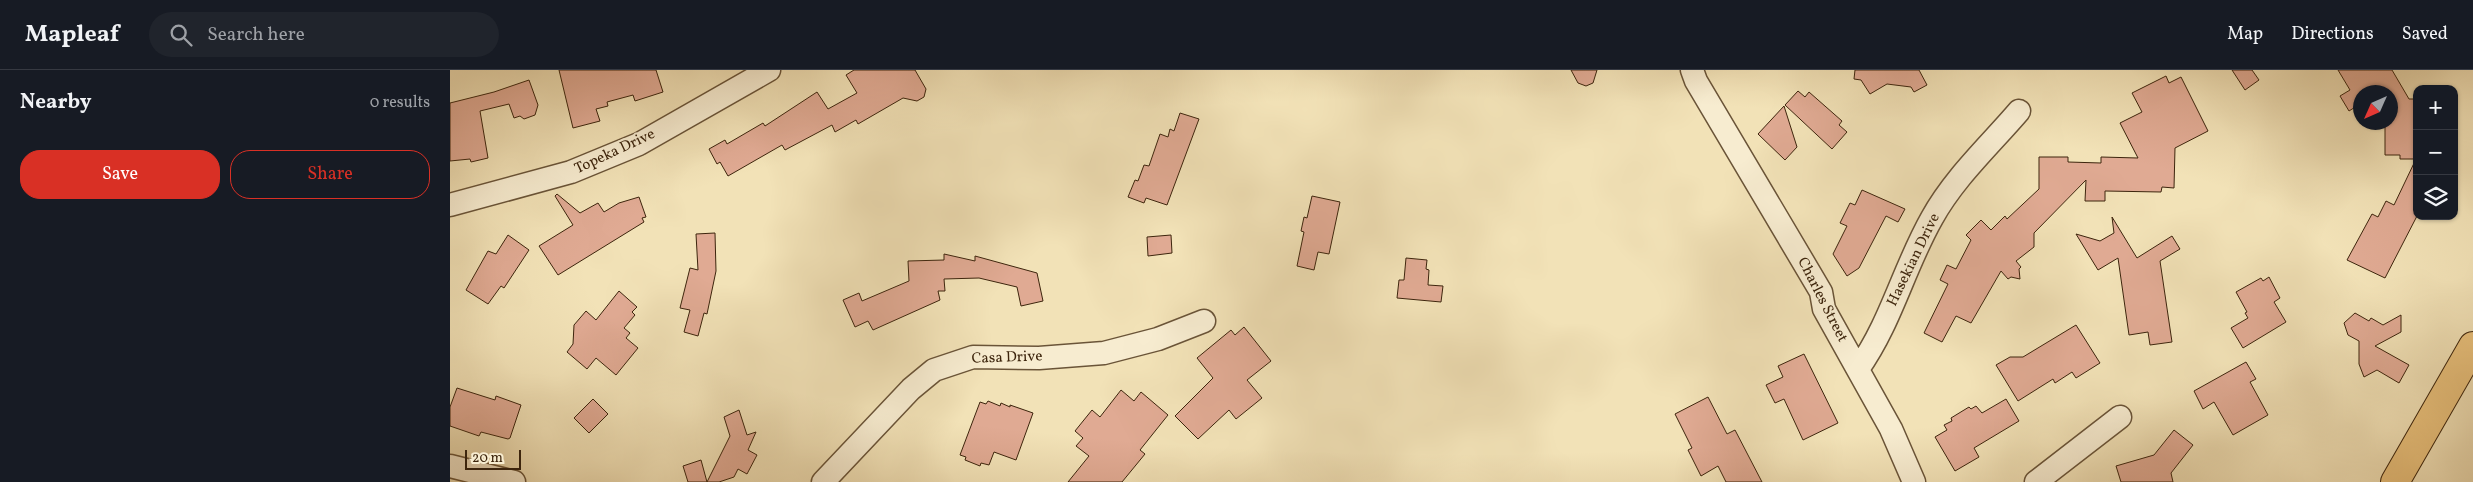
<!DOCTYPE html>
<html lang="en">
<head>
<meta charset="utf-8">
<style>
  :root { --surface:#171b24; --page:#20242c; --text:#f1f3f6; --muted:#9ea1a6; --line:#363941; --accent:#d93025 }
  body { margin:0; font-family:Vollkorn,serif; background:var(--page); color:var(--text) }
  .controls { position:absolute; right:15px; top:15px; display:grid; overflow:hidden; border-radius:10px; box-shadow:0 1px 4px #0004 }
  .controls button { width:45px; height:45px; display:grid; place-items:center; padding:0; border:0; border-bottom:1px solid var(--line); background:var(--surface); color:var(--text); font:25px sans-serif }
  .compass { position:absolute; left:1903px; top:15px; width:45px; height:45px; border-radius:50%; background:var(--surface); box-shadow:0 1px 4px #0004; rotate:225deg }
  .scale { position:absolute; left:15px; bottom:12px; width:56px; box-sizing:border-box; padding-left:5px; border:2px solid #3d250d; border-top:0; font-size:14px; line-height:18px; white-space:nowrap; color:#3d250d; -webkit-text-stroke:4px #f7ecd0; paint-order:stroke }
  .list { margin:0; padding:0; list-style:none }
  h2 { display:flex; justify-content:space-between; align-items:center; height:65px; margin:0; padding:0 20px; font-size:21px }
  h2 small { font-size:16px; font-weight:400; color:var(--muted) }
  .actions { display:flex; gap:10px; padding:15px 20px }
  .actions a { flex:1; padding:11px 0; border:1px solid var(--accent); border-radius:20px; text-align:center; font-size:18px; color:var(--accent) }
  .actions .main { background:var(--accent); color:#fff }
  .icon { flex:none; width:28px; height:28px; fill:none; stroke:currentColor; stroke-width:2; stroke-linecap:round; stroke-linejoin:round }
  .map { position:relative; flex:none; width:2023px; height:412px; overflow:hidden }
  header { display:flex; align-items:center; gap:30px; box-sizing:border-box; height:70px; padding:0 25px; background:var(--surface); border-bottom:1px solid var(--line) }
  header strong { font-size:24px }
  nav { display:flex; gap:28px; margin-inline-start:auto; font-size:18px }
  .search { width:350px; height:45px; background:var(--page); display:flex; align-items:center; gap:12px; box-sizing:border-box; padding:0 18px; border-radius:28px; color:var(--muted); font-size:19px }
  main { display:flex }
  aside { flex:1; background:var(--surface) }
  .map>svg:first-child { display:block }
  .building { fill:#e0aa93; stroke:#3d250d }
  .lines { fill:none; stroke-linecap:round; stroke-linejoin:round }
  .minor-casing { stroke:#6a5438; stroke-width:25 }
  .major-casing { stroke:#3d250d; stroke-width:30 }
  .minor { stroke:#f7ecd0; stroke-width:22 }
  .major { stroke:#e9c17c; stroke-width:28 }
  .labels { text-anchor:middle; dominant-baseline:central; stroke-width:4; stroke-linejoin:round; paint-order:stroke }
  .street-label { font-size:15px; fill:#3d250d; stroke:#f7ecd0 }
</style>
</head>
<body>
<header>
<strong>Mapleaf</strong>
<div class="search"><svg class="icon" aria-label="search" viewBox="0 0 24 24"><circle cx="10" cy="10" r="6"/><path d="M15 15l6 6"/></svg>Search here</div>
<nav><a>Map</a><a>Directions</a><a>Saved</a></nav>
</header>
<main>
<aside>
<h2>Nearby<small>0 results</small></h2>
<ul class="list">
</ul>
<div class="actions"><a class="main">Save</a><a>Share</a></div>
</aside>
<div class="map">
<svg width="2023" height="412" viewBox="0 0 2023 412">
  <rect width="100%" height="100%" fill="#f2e2b7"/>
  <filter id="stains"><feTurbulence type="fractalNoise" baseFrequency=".004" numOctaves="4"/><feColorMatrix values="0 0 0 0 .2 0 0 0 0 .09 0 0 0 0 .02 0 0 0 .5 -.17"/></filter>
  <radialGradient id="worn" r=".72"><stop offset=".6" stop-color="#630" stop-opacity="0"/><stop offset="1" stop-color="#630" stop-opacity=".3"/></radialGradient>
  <path class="building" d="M 109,0 L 206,0 L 213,22 L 185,31 L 183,25 L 157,32 L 158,36 L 146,39 L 150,51 L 123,58 Z
    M 404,0 L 465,0 L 476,19 L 474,27 L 467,31 L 453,28 L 408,54 L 406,50 L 385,62 L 382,55 L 335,80 L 332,75 L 278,106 L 270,92 L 267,94 L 259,79 L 275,70 L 277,74 L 313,53 L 315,56 L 367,22 L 378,39 L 407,23 L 396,5 Z
    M 1121,0 L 1147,0 L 1143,13 L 1136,16 L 1128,13 Z
    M 1405,0 L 1469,0 L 1477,15 L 1464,22 L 1461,17 L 1437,14 L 1420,24 L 1411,10 L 1404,9 Z
    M 1782,0 L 1802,0 L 1809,10 L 1795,20 Z
    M 1888,0 L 1942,0 L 1959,29 L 1967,29 L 1967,146 L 1935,208 L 1897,190 L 1922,144 L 1928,147 L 1936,131 L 1944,135 L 1966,89 L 1950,89 L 1950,85 L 1935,85 L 1935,52 L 1940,52 L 1940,22 L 1934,22 L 1934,19 L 1929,22 L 1910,22 L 1910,34 L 1899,41 L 1890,26 L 1900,20 Z
    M 1716,6 L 1719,13 L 1731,7 L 1758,61 L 1725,78 L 1724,118 L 1712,117 L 1711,122 L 1655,121 L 1655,131 L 1635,131 L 1636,110 L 1584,163 L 1584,177 L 1566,191 L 1571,197 L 1569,199 L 1570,209 L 1561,207 L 1558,209 L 1551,201 L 1521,253 L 1506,246 L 1492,272 L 1474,263 L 1498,214 L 1490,210 L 1497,195 L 1506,199 L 1521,170 L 1516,165 L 1531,150 L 1541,160 L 1555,146 L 1557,149 L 1589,119 L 1589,87 L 1618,87 L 1618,92 L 1651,93 L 1651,87 L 1688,88 L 1670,53 L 1692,42 L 1682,23 Z
    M 79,10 L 88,35 L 85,45 L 74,49 L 70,46 L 64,48 L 59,34 L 30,41 L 38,88 L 21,92 L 20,89 L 0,91 L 0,33 L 44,22 Z
    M 1348,21 L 1355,27 L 1359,22 L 1392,51 L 1389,55 L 1397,62 L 1382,79 L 1335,35 Z
    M 1334,36 L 1347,77 L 1335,90 L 1308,64 Z
    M 730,43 L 749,49 L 717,135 L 696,128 L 694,133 L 678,127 L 685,110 L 688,111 L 694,95 L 699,96 L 710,64 L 718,67 L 720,59 L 724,61 Z
    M 1412,120 L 1455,139 L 1448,152 L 1436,146 L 1409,198 L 1397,206 L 1383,184 L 1397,156 L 1390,153 L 1400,133 L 1405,135 Z
    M 107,124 L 130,143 L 148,133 L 154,142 L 169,133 L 189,127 L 196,147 L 192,148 L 194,152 L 108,205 L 89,176 L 123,155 L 105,126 Z
    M 862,126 L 890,132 L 879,184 L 868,182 L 864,200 L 847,196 L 854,162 L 851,161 L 854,147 L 857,148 Z
    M 1662,147 L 1687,188 L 1722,166 L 1730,179 L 1710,191 L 1722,272 L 1700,275 L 1698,262 L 1679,265 L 1668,188 L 1648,200 L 1626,164 L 1650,171 L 1664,163 Z
    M 265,163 L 266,201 L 257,244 L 254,243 L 248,266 L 234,262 L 240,240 L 230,238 L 240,198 L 248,200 L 246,164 Z
    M 58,165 L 79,180 L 54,218 L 51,216 L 38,234 L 16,220 L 38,181 L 46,184 Z
    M 721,165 L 722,183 L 698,186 L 697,167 Z
    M 494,184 L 525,191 L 525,186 L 587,203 L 593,231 L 571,236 L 567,217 L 529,208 L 494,209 L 495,221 L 488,221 L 490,230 L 423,260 L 418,251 L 405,257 L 393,230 L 409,223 L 412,231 L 459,211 L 458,191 L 494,190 Z
    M 956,188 L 977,190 L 976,199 L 979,200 L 978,215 L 993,216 L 991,232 L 947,228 L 949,210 L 954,210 Z
    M 1819,207 L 1830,228 L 1824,232 L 1836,252 L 1793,278 L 1781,258 L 1798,248 L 1795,243 L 1797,242 L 1786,222 L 1811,208 L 1813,211 Z
    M 169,221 L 187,237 L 182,242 L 185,245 L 174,258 L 180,263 L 176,268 L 188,278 L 166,305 L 146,288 L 137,299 L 117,282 L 123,274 L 124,255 L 136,241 L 146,250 Z
    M 1905,243 L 1919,251 L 1921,248 L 1933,255 L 1951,245 L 1951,262 L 1925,276 L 1959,295 L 1949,313 L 1927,300 L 1914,307 L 1909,294 L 1909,271 L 1898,265 L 1894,253 Z
    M 1626,255 L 1650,293 L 1626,308 L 1622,302 L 1605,313 L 1603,309 L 1568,331 L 1546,295 L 1560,287 L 1573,287 Z
    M 794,257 L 821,291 L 797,310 L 812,328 L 786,349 L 779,340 L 748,369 L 725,346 L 763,308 L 747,288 L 781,260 L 785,265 Z
    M 1354,284 L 1388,353 L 1353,370 L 1334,329 L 1325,333 L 1316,315 L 1333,307 L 1328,296 Z
    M 1796,292 L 1806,309 L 1800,312 L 1818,345 L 1783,365 L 1764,332 L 1753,339 L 1744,321 Z
    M 7,318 L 45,330 L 46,326 L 71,335 L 60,368 L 58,369 L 31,362 L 29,366 L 0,356 L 0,337 Z
    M 671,320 L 684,331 L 691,322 L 718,345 L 690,380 L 695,384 L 672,412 L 618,412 L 639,386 L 626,376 L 633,368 L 625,361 L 642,340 L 650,347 Z
    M 1258,327 L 1277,364 L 1285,360 L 1312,412 L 1276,412 L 1268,396 L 1251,406 L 1238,380 L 1242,378 L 1225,344 Z
    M 143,329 L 158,344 L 139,363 L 124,348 Z
    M 1556,329 L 1569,351 L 1524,378 L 1529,387 L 1505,401 L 1485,367 L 1497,360 L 1494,355 L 1502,351 L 1501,348 L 1519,337 L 1521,339 L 1526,336 L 1532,343 Z
    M 538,331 L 550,336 L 551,333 L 560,337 L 560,335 L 583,343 L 566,390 L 544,382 L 539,395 L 531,393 L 530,396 L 515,390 L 516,387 L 510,385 L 530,332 L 536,334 Z
    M 289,340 L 297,365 L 306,362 L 298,380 L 307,385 L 297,404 L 288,399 L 284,407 L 269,412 L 257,412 L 280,366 L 274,347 Z
    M 1724,360 L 1743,375 L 1721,403 L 1723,412 L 1671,412 L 1666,396 L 1704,385 Z
    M 251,390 L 257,412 L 238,412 L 233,396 Z"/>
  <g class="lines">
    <defs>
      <path id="minor" d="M 1242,0 L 1246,11 L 1371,222 L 1374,239 L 1441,359 L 1464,412
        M 0,135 L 121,102 L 189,74 L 319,0
        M 1408,299 C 1441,253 1454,197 1482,148 C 1504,108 1539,76 1569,41
        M 0,396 L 64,412
        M 373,412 L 461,319 L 484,300 L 523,287 L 589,288 L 654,283 L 708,269 L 754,251
        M 1586,412 L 1670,347"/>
      <path id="major" d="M 1945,412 L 2023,276"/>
    </defs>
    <use href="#minor" class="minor-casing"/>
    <use href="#major" class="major-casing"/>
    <use href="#minor" class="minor"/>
    <use href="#major" class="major"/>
  </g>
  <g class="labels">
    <g class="street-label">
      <text transform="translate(165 82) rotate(-25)">Topeka Drive</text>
      <text transform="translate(1464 190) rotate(-64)">Hasekian Drive</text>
      <text transform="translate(1372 230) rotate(63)">Charles Street</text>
      <text transform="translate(557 288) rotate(-2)">Casa Drive</text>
    </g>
  </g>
  <rect width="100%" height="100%" filter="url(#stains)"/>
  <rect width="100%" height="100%" fill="url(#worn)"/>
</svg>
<div class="controls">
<button>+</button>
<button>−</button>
<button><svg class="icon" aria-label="layers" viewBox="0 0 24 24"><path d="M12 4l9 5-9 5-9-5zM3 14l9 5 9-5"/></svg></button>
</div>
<svg class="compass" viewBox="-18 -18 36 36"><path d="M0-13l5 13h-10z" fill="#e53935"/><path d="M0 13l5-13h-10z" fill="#9ea1a6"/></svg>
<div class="scale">20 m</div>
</div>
</main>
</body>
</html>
